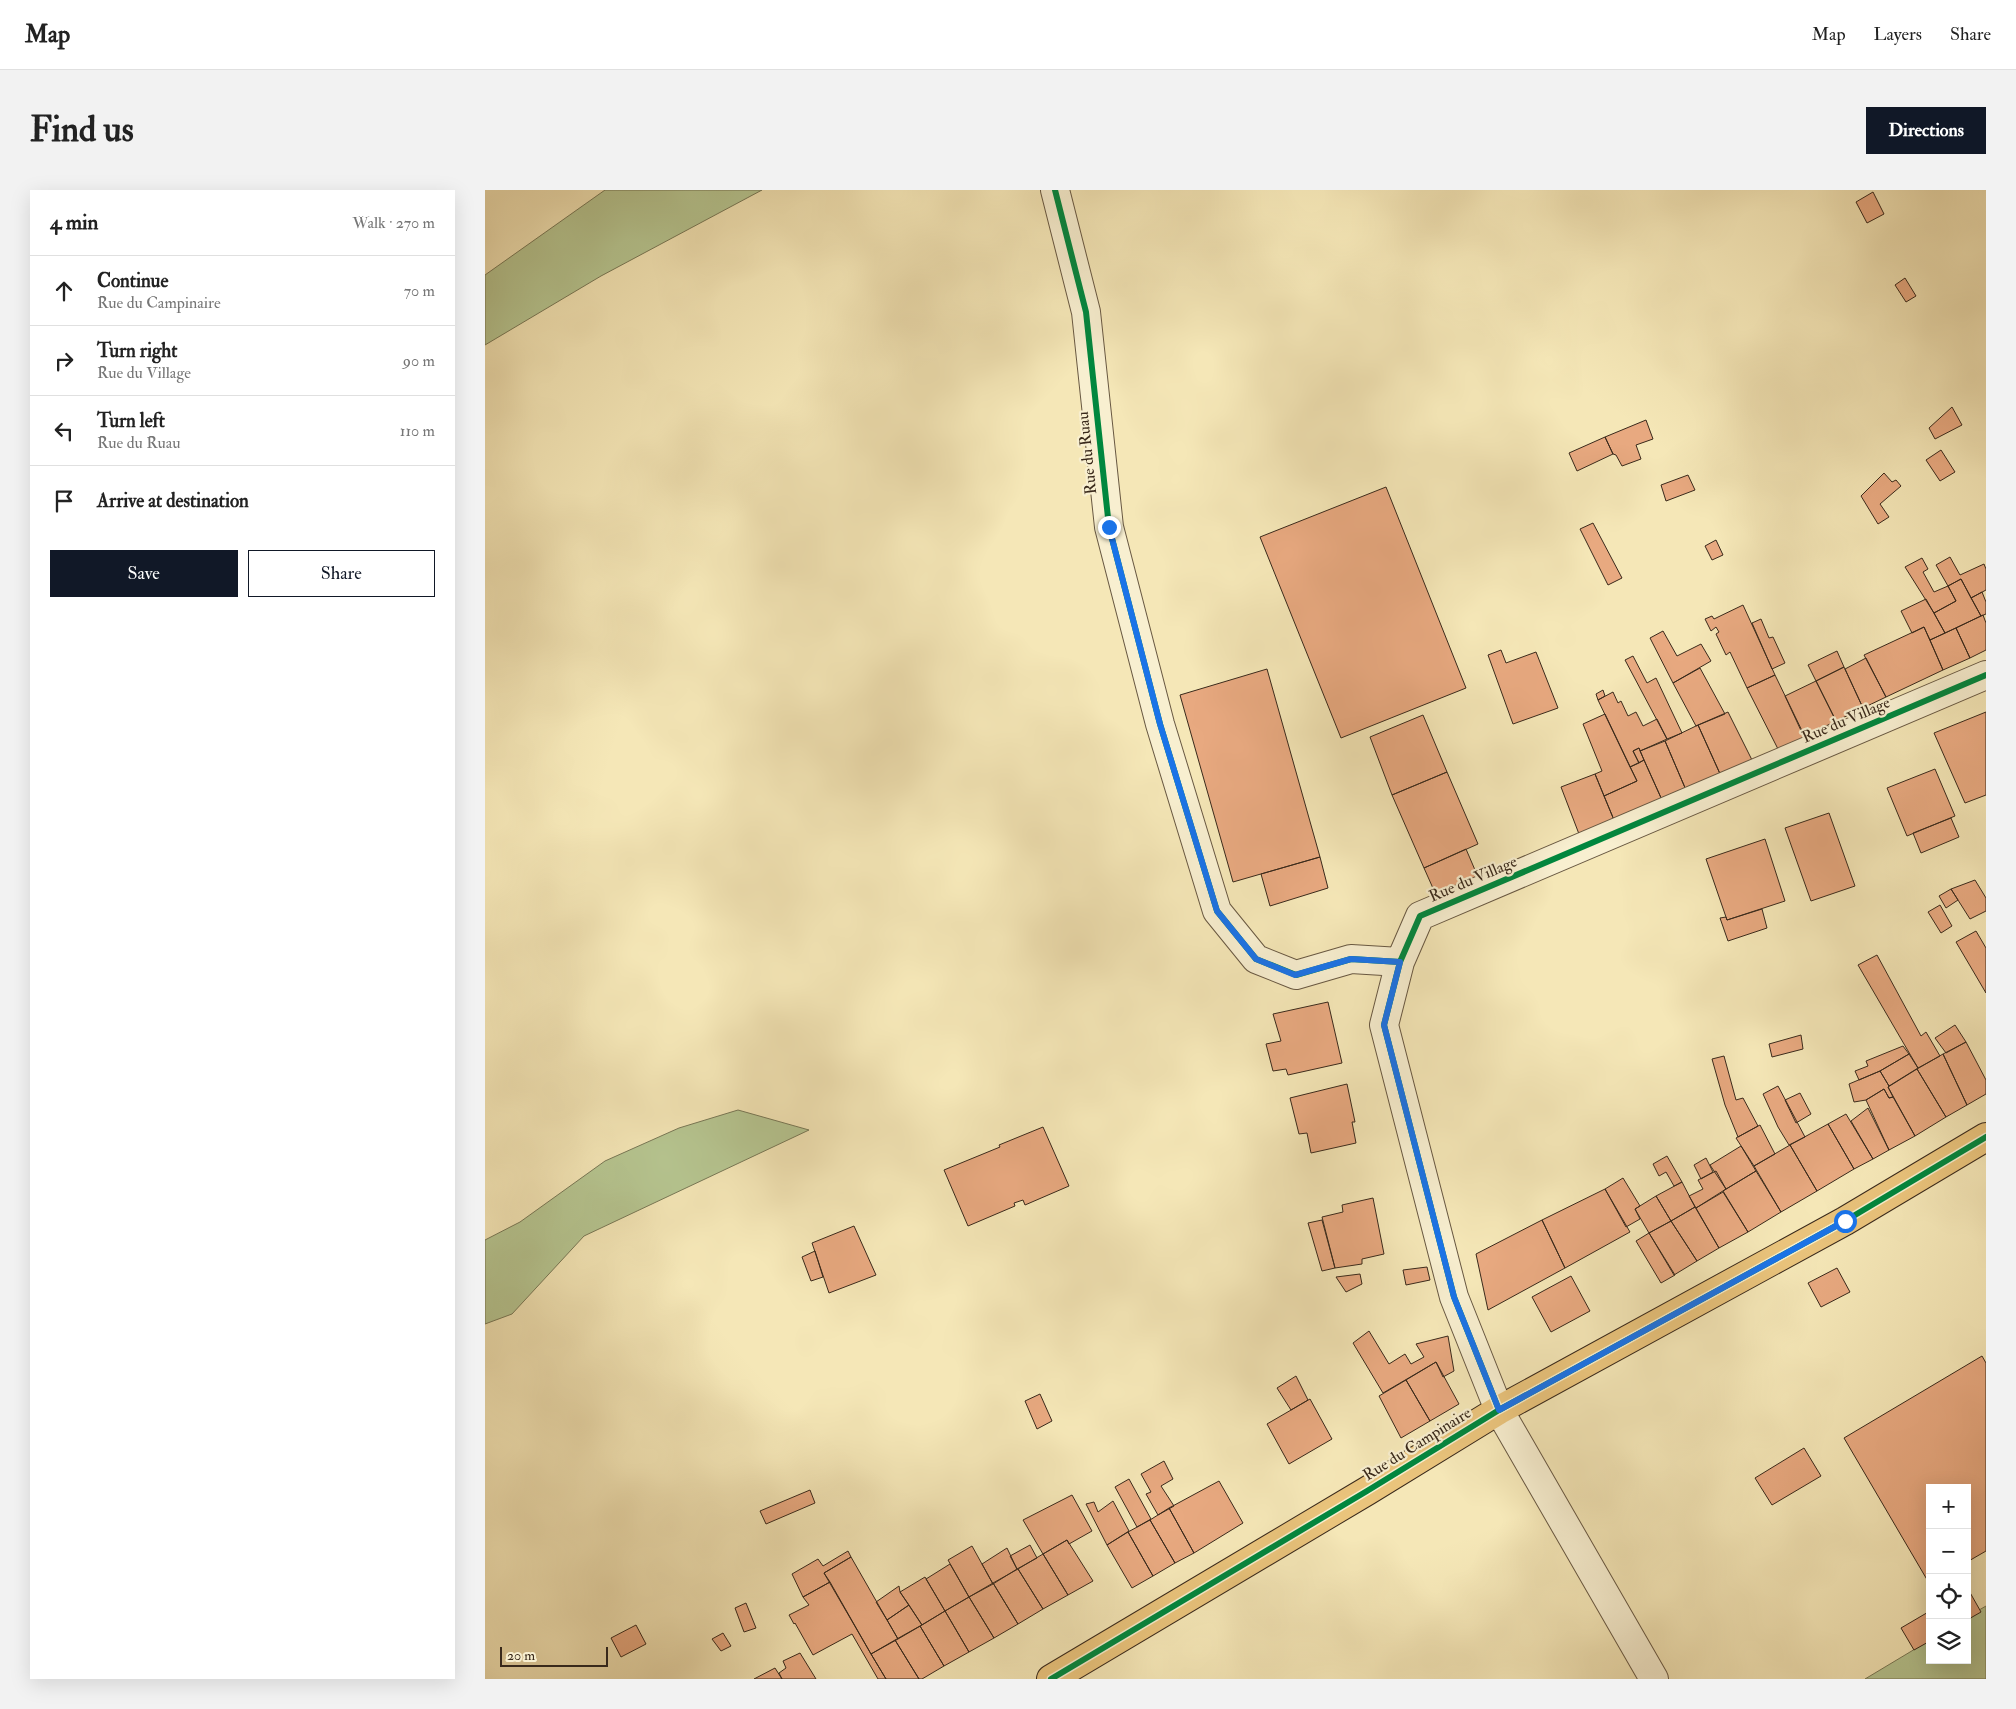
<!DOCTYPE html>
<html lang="en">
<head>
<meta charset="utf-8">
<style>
  :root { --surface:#fff; --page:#f2f2f2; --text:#222; --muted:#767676; --line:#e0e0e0; --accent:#111827 }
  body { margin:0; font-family:"IM FELL Double Pica",serif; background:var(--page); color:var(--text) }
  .controls { position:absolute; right:15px; bottom:15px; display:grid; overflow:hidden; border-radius:0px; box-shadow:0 5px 20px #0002 }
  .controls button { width:45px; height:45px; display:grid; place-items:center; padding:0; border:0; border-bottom:1px solid var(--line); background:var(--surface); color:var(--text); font:25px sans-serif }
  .scale { position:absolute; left:15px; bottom:12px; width:108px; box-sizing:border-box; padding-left:5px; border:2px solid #39291b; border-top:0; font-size:14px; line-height:18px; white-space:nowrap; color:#39291b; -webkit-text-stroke:4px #f8efd0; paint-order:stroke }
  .stop { position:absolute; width:15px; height:15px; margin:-11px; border:4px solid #1a73e8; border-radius:50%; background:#fff }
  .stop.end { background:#1a73e8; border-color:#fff; box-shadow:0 1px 5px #0008 }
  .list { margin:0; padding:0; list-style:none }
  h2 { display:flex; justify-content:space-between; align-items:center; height:65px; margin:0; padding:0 20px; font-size:21px }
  h2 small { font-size:16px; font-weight:400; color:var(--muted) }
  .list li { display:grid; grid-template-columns:32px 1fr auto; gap:15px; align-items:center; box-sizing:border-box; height:70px; padding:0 20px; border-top:1px solid var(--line) }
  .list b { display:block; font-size:19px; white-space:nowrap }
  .list p { margin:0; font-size:16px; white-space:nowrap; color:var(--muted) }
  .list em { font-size:16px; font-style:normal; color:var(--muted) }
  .actions { display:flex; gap:10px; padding:15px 20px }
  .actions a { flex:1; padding:11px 0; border:1px solid var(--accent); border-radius:0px; text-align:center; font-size:18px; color:var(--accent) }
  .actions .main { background:var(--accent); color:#fff }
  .icon { flex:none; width:28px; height:28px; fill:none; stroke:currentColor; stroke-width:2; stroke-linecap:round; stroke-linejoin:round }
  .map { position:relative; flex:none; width:1501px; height:1489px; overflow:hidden; border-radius:0px }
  header { display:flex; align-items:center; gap:30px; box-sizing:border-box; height:70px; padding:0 25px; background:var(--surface); border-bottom:1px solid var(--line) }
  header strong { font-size:24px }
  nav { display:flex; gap:28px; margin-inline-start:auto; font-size:18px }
  .intro { display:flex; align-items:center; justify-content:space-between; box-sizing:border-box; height:120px; padding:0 30px }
  h1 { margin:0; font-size:35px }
  .button { padding:12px 22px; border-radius:0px; background:var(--accent); color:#fff; font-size:18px; font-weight:700 }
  main { display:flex; gap:30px; padding:0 30px }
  aside { flex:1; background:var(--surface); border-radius:0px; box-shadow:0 5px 20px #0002 }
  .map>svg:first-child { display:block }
  .green { fill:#b7c792; stroke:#787856 }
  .building { fill:#e8a980; stroke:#39291b }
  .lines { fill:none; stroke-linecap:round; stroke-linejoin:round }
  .minor-casing { stroke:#685842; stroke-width:30 }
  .major-casing { stroke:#39291b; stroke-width:30 }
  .minor { stroke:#f8efd0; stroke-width:28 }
  .major { stroke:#eac47c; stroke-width:28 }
  .cycleway-casing { stroke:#f8efd0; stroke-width:9 }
  .cycleway { stroke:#00873e; stroke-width:6 }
  .route { stroke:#1a73e8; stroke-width:6 }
  .labels { text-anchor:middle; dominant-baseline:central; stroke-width:4.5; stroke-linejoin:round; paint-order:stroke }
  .street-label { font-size:16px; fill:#39291b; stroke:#f8efd0 }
</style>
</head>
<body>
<header>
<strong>Map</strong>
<nav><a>Map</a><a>Layers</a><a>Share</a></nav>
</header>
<div class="intro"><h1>Find us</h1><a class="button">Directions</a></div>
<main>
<aside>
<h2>4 min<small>Walk · 270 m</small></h2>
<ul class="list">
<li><svg class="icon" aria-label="ahead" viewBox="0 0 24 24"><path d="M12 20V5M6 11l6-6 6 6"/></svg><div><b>Continue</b><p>Rue du Campinaire</p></div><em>70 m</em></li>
<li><svg class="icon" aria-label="right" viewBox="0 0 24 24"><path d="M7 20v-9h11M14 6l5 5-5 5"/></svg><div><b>Turn right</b><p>Rue du Village</p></div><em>90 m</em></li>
<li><svg class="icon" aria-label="left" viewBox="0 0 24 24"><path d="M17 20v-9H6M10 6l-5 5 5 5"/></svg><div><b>Turn left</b><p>Rue du Ruau</p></div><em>110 m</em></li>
<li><svg class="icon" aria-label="arrive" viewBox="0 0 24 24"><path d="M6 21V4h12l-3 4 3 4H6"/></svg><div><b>Arrive at destination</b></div></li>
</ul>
<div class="actions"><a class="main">Save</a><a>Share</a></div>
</aside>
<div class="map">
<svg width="1501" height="1489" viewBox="0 0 1501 1489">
  <rect width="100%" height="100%" fill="#f5e7b7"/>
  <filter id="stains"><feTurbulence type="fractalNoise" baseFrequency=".004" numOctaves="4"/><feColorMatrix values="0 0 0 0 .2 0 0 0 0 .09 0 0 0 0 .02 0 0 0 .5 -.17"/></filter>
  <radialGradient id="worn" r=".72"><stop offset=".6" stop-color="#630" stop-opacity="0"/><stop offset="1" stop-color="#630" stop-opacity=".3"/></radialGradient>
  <path class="green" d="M 120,0 L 277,0 L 116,86 L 0,155 L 0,85 Z
    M 253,920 L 324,940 L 99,1046 L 27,1124 L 0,1134 L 0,1050 L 35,1032 L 120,971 L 194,938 Z
    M 1501,1416 L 1501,1489 L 1380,1489 L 1445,1450 L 1445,1470 L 1482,1470 L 1482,1427 Z"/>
  <path class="building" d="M 1388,2 L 1399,24 L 1382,33 L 1371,12 Z
    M 1420,88 L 1431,106 L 1421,112 L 1410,95 Z
    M 1467,217 L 1477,235 L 1450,249 L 1444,238 Z
    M 1161,230 L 1168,249 L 1151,255 L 1156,269 L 1137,276 L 1131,265 L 1128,264 L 1120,247 Z
    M 1120,247 L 1128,264 L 1092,281 L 1084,263 Z
    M 1456,260 L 1470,282 L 1455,291 L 1441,270 Z
    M 1399,283 L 1407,292 L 1411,290 L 1416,296 L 1395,314 L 1404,327 L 1393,334 L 1376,306 Z
    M 1203,285 L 1210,300 L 1181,311 L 1176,295 Z
    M 901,297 L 981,498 L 856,548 L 775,347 Z
    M 1108,333 L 1137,388 L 1123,395 L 1095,339 Z
    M 1231,350 L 1238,365 L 1227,370 L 1220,356 Z
    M 1465,367 L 1475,385 L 1499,374 L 1501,379 L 1501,400 L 1486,408 L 1476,389 L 1463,396 L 1451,375 Z
    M 1437,368 L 1443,379 L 1438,382 L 1449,402 L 1463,396 L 1471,411 L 1449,423 L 1420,377 Z
    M 1476,389 L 1496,426 L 1460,443 L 1449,423 L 1471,411 L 1463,396 Z
    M 1497,402 L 1501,412 L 1501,424 L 1496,426 L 1486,408 Z
    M 1441,409 L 1460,443 L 1445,450 L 1439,437 L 1427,443 L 1416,421 Z
    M 1258,415 L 1290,485 L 1262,498 L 1245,462 L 1241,465 L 1231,444 L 1234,442 L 1231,437 L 1226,441 L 1220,429 L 1227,426 L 1229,429 Z
    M 1498,425 L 1501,433 L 1501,460 L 1485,468 L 1471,438 Z
    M 1276,429 L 1284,448 L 1288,447 L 1300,473 L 1287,479 L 1267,433 Z
    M 1439,437 L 1458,480 L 1401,507 L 1379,465 Z
    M 1471,438 L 1485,468 L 1458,480 L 1445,450 Z
    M 1178,441 L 1192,466 L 1216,454 L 1226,471 L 1188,493 L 1165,448 Z
    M 1016,460 L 1021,473 L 1051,462 L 1073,518 L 1028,534 L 1003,465 Z
    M 1352,461 L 1359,477 L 1331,491 L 1351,531 L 1319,547 L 1300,506 L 1331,491 L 1323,475 Z
    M 1148,466 L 1162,493 L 1171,488 L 1197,543 L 1182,549 L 1140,470 Z
    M 1381,468 L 1401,507 L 1378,518 L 1360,479 Z
    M 1359,477 L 1378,518 L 1351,531 L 1331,491 Z
    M 1215,478 L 1240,524 L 1211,536 L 1188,493 Z
    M 782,479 L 835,667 L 748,692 L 695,505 Z
    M 1290,485 L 1321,549 L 1294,561 L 1262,498 Z
    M 1118,500 L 1120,506 L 1113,510 L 1111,504 Z
    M 1128,502 L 1133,513 L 1136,511 L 1143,526 L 1151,522 L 1158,536 L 1172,529 L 1182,549 L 1155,561 L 1154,558 L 1148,561 L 1154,573 L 1145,577 L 1113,510 Z
    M 1243,522 L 1268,572 L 1236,586 L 1213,535 Z
    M 1501,522 L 1501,605 L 1480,613 L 1449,543 Z
    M 1120,524 L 1152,591 L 1119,606 L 1110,584 L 1117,581 L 1098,534 Z
    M 938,525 L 962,582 L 907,605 L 885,547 Z
    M 1213,535 L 1236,586 L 1201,600 L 1180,551 Z
    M 1180,551 L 1201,600 L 1177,610 L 1155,561 Z
    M 1154,558 L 1159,570 L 1154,573 L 1148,561 Z
    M 1159,570 L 1177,610 L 1129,630 L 1119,606 L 1152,591 L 1145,577 Z
    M 1450,579 L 1470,626 L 1422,646 L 1402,598 Z
    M 962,582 L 993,654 L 939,678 L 907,605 Z
    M 1110,584 L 1129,630 L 1094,644 L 1076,597 Z
    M 1344,623 L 1370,696 L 1326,711 L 1300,638 Z
    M 1466,628 L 1474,647 L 1436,663 L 1428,643 Z
    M 1280,649 L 1300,711 L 1242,730 L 1221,669 Z
    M 981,659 L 993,687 L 951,705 L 939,678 Z
    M 835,667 L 843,698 L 785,716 L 776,684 Z
    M 1490,690 L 1501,708 L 1501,721 L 1485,729 L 1466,699 Z
    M 1466,699 L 1473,710 L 1461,718 L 1454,706 Z
    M 1455,715 L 1467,736 L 1456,743 L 1443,722 Z
    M 1277,719 L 1282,738 L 1243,751 L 1235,728 L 1241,727 L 1242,730 Z
    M 1491,741 L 1501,758 L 1501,803 L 1471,752 Z
    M 1392,765 L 1436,846 L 1441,842 L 1455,866 L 1433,878 L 1373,775 Z
    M 843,812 L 857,873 L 803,885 L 801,879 L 788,881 L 781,854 L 796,851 L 788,824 Z
    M 1470,835 L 1481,852 L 1461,863 L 1450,848 Z
    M 1316,845 L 1318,859 L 1287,867 L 1284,854 Z
    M 1481,852 L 1501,890 L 1501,904 L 1482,915 L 1458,864 Z
    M 1418,856 L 1424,864 L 1395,881 L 1374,890 L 1370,881 L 1383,876 L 1381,871 Z
    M 1424,864 L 1433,878 L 1404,896 L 1395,881 Z
    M 1458,864 L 1482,915 L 1461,927 L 1432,879 Z
    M 1239,866 L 1251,910 L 1258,908 L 1273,936 L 1253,947 L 1240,915 L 1227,869 Z
    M 1432,879 L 1461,927 L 1430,946 L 1403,897 Z
    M 1395,881 L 1404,896 L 1403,897 L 1408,907 L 1404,908 L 1399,899 L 1381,910 L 1369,912 L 1364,894 Z
    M 862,894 L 870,932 L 867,932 L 871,953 L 826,963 L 822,943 L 814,944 L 805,908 Z
    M 1293,896 L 1320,947 L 1304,955 L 1293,937 L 1278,904 Z
    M 1399,899 L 1404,908 L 1408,907 L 1430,946 L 1404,960 L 1381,910 Z
    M 1315,903 L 1326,924 L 1311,933 L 1300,910 Z
    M 1383,918 L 1404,960 L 1388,969 L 1366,931 Z
    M 1361,924 L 1388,969 L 1369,979 L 1343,934 Z
    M 1343,934 L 1369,979 L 1332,1001 L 1305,955 Z
    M 1275,935 L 1290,964 L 1269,976 L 1251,948 Z
    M 558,937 L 584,996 L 540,1015 L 538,1010 L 529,1013 L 530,1016 L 483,1036 L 459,980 L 515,957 L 514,955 Z
    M 1305,955 L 1332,1001 L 1296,1022 L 1269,976 Z
    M 1256,956 L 1271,981 L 1241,999 L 1225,975 Z
    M 1182,966 L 1197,992 L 1189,996 L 1181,982 L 1174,986 L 1168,974 Z
    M 1221,968 L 1228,982 L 1216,989 L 1209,975 Z
    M 1231,981 L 1241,999 L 1211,1018 L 1204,1006 L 1218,999 L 1213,990 Z
    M 1271,981 L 1296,1022 L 1263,1042 L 1238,1001 Z
    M 1138,988 L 1155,1016 L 1150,1019 L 1155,1029 L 1141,1037 L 1120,999 Z
    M 1197,992 L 1210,1017 L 1186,1031 L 1171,1006 Z
    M 1120,999 L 1145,1042 L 1080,1078 L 1057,1030 Z
    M 1238,1002 L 1263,1042 L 1234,1058 L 1211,1018 Z
    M 1171,1006 L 1186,1031 L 1164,1043 L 1150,1019 Z
    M 888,1008 L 899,1064 L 877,1069 L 877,1074 L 850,1078 L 837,1027 L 858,1022 L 857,1015 Z
    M 1210,1017 L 1234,1058 L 1212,1071 L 1186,1031 Z
    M 837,1030 L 850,1078 L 837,1081 L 823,1033 Z
    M 1057,1030 L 1080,1078 L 1003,1120 L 991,1064 Z
    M 1186,1031 L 1212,1071 L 1189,1085 L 1164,1043 Z
    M 369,1036 L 391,1085 L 344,1103 L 327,1053 Z
    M 1164,1043 L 1190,1085 L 1176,1093 L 1151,1051 Z
    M 330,1061 L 338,1087 L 326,1091 L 317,1067 Z
    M 942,1077 L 945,1090 L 921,1095 L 918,1080 Z
    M 1352,1078 L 1365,1102 L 1336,1117 L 1323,1093 Z
    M 875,1084 L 877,1094 L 861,1102 L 851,1087 Z
    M 1086,1086 L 1105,1121 L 1066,1142 L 1047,1107 Z
    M 884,1141 L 904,1174 L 920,1164 L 926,1174 L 939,1167 L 931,1154 L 963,1146 L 969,1181 L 958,1187 L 951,1172 L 898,1203 L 868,1153 Z
    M 1497,1166 L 1501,1173 L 1501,1361 L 1482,1372 L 1482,1298 L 1445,1298 L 1444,1393 L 1359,1248 Z
    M 951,1172 L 974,1214 L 945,1231 L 921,1190 Z
    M 811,1186 L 823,1210 L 806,1220 L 792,1198 Z
    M 921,1190 L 945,1231 L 916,1248 L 894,1206 Z
    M 555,1204 L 567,1231 L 552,1239 L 540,1211 Z
    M 825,1209 L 847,1249 L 804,1274 L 782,1234 Z
    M 1319,1258 L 1336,1286 L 1287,1315 L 1270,1288 Z
    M 679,1271 L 688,1289 L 676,1296 L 689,1316 L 673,1325 L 661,1304 L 666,1302 L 656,1284 Z
    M 644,1289 L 666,1329 L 652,1337 L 630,1297 Z
    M 734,1291 L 758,1333 L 709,1363 L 684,1318 Z
    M 325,1300 L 330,1313 L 281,1334 L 275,1321 Z
    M 587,1305 L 607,1341 L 584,1354 L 582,1350 L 558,1364 L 538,1330 Z
    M 628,1311 L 644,1341 L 622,1355 L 601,1314 L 609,1312 L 613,1322 Z
    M 684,1318 L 709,1363 L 690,1373 L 665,1330 Z
    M 665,1330 L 690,1373 L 668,1386 L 643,1342 Z
    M 643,1342 L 668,1386 L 647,1398 L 622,1355 Z
    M 582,1350 L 608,1391 L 583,1405 L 558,1364 Z
    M 545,1355 L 552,1368 L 532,1379 L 525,1366 Z
    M 487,1356 L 508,1394 L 484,1407 L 463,1370 Z
    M 522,1358 L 532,1379 L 508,1394 L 497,1374 Z
    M 363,1361 L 366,1367 L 339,1383 L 345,1392 L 318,1407 L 307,1384 L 333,1369 L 338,1376 Z
    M 558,1364 L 583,1405 L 558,1419 L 533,1379 Z
    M 366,1367 L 413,1449 L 386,1464 L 339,1383 Z
    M 465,1374 L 484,1407 L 460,1421 L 441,1389 Z
    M 533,1379 L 558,1419 L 533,1434 L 508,1393 Z
    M 440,1387 L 460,1421 L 437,1435 L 415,1402 Z
    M 345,1392 L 386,1464 L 401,1489 L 393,1489 L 367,1444 L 328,1465 L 310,1433 L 309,1434 L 304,1425 L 324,1415 L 318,1407 Z
    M 508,1393 L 533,1434 L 509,1448 L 484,1407 Z
    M 414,1396 L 415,1402 L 424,1415 L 402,1430 L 391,1412 Z
    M 1483,1399 L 1496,1422 L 1482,1430 L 1482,1399 Z
    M 484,1407 L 509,1448 L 484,1462 L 460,1421 Z
    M 261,1413 L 271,1438 L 259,1442 L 250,1418 Z
    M 424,1415 L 437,1435 L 413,1449 L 402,1430 Z
    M 460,1421 L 484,1462 L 459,1476 L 435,1436 Z
    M 1445,1421 L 1445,1451 L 1429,1460 L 1416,1438 Z
    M 151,1435 L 161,1454 L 136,1467 L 126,1448 Z
    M 435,1436 L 459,1476 L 437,1489 L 434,1489 L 410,1450 Z
    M 238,1443 L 246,1456 L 236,1461 L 227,1449 Z
    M 410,1450 L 434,1489 L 401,1489 L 386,1464 Z
    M 315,1463 L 331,1489 L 297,1489 L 294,1483 L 301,1478 L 298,1471 Z
    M 290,1478 L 297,1489 L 269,1489 Z"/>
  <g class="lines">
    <defs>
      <path id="minor" d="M 570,0 L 601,122 L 624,337 L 675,534 L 732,721 L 771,769 L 811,785 L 866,769 L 915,772
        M 1169,1489 L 1014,1220 L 969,1107 L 899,835 L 915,772 L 935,726 L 1501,485"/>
      <path id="major" d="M 566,1489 L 882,1301 L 1014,1220 L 1360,1031 L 1501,947"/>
    </defs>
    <use href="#minor" class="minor-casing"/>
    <use href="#major" class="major-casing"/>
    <use href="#minor" class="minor"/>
    <use href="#major" class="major"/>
    <defs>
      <path id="cycleway" d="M 570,0 L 601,122 L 624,337 L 675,534 L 732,721 L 771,769 L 811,785 L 866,769 L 915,772
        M 1014,1220 L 969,1107 L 899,835 L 915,772 L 935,726 L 1501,485
        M 566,1489 L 882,1301 L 1014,1220 L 1360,1031 L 1501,947"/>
    </defs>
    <use href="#cycleway" class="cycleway-casing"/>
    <use href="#cycleway" class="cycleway"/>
  </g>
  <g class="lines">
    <path class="route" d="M 624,337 L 675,534 L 732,721 L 771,769 L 810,785 L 866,769 L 915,772 L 899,835 L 969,1107 L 1014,1220 L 1360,1031"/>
  </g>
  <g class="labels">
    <g class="street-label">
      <text transform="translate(602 263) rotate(-96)">Rue du Ruau</text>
      <text transform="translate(1361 530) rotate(-23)">Rue du Village</text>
      <text transform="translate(988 689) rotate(-23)">Rue du Village</text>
      <text transform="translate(932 1254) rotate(-32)">Rue du Campinaire</text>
    </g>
  </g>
  <rect width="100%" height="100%" filter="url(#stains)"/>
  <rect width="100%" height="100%" fill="url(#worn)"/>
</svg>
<div class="controls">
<button>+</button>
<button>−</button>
<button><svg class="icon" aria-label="locate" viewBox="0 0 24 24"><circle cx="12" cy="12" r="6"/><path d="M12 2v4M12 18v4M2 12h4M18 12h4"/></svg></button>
<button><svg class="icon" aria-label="layers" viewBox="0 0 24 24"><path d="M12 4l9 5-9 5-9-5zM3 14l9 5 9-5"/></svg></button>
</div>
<div class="scale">20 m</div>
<div class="stop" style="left:1360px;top:1031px"></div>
<div class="stop end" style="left:624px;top:337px"></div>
</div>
</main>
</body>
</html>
